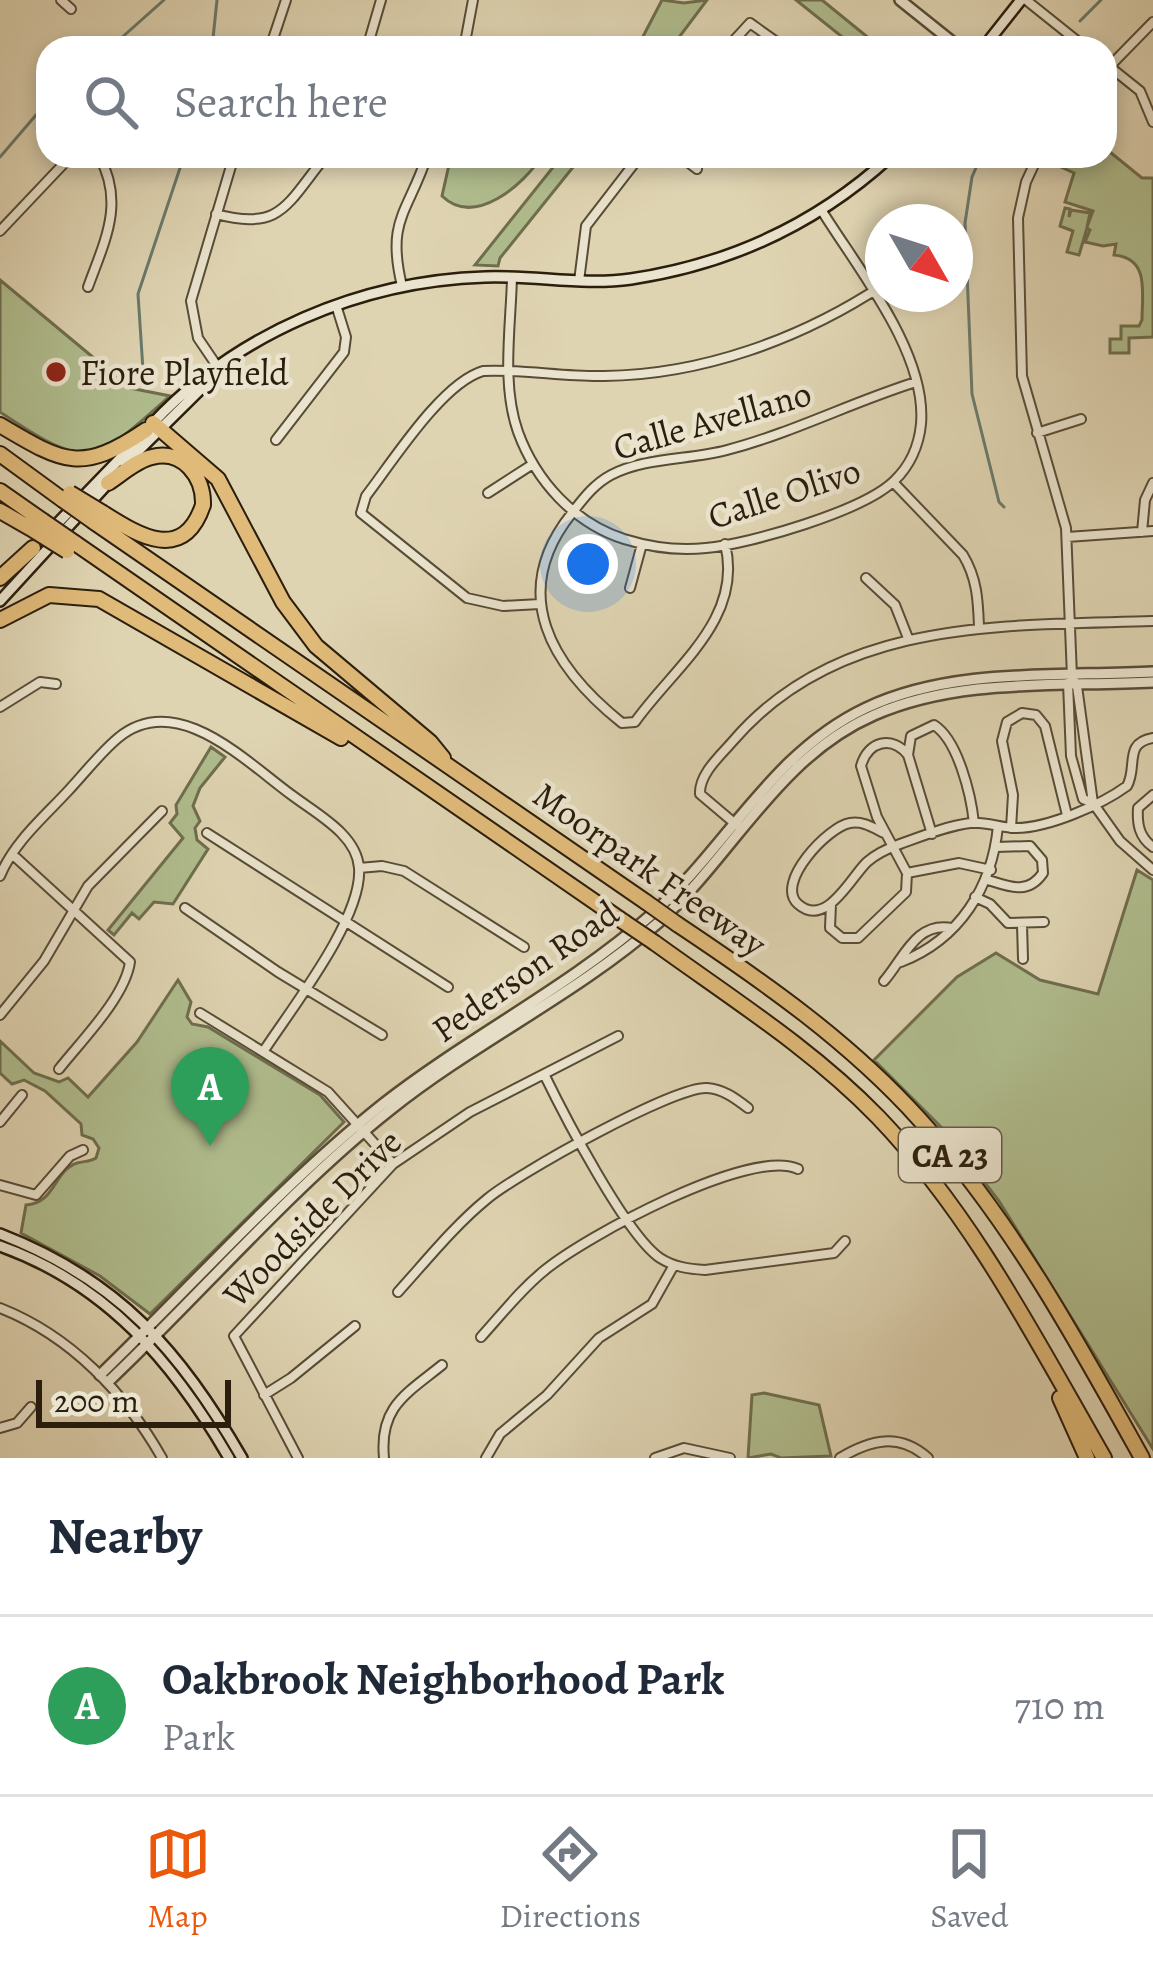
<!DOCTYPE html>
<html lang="en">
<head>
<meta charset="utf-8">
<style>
  :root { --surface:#fff; --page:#f6f6f7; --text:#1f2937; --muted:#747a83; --line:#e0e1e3; --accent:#ea580c }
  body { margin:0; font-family:Alegreya,serif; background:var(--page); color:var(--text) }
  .compass { position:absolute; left:865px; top:204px; width:108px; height:108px; border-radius:50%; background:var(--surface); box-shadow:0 6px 18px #0003; rotate:129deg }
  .scale { position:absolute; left:36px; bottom:30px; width:195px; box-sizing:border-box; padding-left:12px; border:6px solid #2b1e0d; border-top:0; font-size:33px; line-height:42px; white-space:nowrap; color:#2b1e0d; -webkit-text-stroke:9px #eae3cd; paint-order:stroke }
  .you { position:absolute; left:588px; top:564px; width:42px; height:42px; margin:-30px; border:9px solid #fff; border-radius:50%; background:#1a73e8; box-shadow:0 0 0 18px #1a73e833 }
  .badge { display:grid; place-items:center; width:78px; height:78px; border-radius:50%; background:var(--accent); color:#fff; font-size:39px; font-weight:700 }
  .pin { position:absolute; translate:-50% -99px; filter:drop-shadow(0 3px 6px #0008) }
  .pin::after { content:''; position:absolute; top:63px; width:42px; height:36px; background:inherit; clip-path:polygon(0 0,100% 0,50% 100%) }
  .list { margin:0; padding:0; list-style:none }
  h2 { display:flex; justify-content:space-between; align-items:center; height:156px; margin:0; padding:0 48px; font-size:51px }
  h2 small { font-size:39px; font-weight:400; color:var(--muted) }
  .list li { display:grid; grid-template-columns:78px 1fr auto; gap:36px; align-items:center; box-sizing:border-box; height:180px; padding:0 48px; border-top:3px solid var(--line) }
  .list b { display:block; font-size:45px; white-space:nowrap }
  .list p { margin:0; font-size:39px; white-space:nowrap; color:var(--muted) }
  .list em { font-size:39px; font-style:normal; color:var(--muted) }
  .icon { flex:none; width:66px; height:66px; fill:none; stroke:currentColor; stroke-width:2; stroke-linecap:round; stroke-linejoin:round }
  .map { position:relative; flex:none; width:1153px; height:1458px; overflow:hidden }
  .search { position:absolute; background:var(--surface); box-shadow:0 6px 18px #0003; left:36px; right:36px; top:36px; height:132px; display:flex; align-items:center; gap:30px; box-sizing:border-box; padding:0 42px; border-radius:36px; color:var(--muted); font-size:45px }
  .sheet { height:336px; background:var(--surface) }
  nav { display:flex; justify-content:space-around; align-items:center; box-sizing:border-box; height:168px; border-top:3px solid var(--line); background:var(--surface); font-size:33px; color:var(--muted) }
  nav a { display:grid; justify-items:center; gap:6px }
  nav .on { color:var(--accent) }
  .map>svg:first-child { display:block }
  .green { fill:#b0bd8e; stroke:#6e6e4e; stroke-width:3 }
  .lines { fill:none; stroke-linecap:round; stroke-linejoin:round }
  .stream { stroke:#697a6d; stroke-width:3 }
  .minor-casing { stroke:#584c36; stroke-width:12 }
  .tertiary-casing { stroke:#584c36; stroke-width:14 }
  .secondary-casing { stroke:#2b1e0d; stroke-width:14 }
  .motorway-casing { stroke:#2b1e0d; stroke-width:18 }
  .minor { stroke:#eae3cd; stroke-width:8 }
  .tertiary { stroke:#eae3cd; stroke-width:9 }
  .secondary { stroke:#eae3cd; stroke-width:9 }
  .motorway { stroke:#e0ba79; stroke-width:14 }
  .motorway-bridge-casing { stroke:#2b1e0d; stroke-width:18; stroke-linecap:butt }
  .motorway-bridge { stroke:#e0ba79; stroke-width:14 }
  .poi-dot { fill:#8f2418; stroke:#eae3cd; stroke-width:4.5 }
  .labels { text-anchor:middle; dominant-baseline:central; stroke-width:9; stroke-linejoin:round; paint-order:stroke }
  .shield { fill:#eae3cd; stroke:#645947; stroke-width:3 }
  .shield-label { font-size:33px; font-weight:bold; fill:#2b1e0d }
  .poi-label { font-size:36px; fill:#2b1e0d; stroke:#eae3cd; text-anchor:start }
  .street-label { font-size:36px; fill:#2b1e0d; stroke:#eae3cd }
</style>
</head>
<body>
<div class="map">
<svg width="1153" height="1458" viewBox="0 0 1153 1458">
  <rect width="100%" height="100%" fill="#dfd4b2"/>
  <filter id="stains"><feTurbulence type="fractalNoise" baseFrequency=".00167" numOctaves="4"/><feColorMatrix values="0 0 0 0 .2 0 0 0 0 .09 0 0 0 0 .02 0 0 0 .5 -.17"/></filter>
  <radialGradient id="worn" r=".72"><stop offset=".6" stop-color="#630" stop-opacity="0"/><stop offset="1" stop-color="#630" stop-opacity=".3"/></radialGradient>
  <path class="green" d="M 662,0 L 684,3 L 707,0 L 671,48 L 637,48 Z
    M 796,0 L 822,0 L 881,48 L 856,48 Z
    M 1105,148 L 1142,178 L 1153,178 L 1153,337 L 1129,338 L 1129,353 L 1110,353 L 1110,339 L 1121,339 L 1121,326 L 1139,326 L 1142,320 C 1142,293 1150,258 1114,255 L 1116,244 L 1103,246 L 1085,242 L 1090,230 L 1087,228 L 1079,255 L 1067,252 L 1073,231 L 1060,226 L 1065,208 L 1070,209 L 1069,217 L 1071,210 L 1090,213 L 1087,227 L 1093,211 L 1065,202 L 1074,173 L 1050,162 L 1055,156 L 1105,156 Z
    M 451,156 L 542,156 C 524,184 475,228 442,196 Z
    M 562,156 L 582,156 L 500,258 L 498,266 L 475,265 Z
    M 0,280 L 130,388 L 170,396 C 93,465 88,471 0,412 Z
    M 211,747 L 225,757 L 200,788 L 193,806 L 200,821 L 195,828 L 197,840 L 208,849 L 173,904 L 154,902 L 139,919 L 132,913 L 114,935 L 108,930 L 183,838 L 170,823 L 177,814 L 176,805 Z
    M 1137,870 L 1153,880 L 1153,1449 L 999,1201 L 947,1133 L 874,1060 L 957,977 L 996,953 L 1040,980 L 1098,994 Z
    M 178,980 L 191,1002 L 187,1017 L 192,1024 L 208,1027 L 320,1095 L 344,1122 L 150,1314 L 100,1276 L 21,1233 L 26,1205 C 56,1203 53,1171 77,1163 C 84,1161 90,1162 96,1158 L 99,1148 L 93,1139 L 82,1135 L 81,1124 L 45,1091 L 24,1080 L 12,1084 L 0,1073 L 0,1041 L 34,1073 L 59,1082 L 68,1078 L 88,1097 L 137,1042 Z
    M 764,1393 L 819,1405 L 831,1456 L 781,1458 L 771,1454 L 748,1458 L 752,1395 Z"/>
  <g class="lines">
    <path class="stream" d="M 1080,21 L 1101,0
      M 110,48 L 164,0
      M 212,48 L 217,0
      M 1057,48 L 1062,42
      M 981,156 L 972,177 L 965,223 L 972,394 L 999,502 L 1004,507
      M 0,157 L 48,101
      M 144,385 L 138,294 L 184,156"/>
    <defs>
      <path id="minor" d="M 61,0 L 71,9
        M 1026,0 L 1086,48
        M 270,48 L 286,0
        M 367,48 L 381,0
        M 464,48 L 473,0
        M 727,48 L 750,23 L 785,48
        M 1105,63 L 1140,91 L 1153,122
        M 1105,71 L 1153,22
        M 680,156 L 697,169
        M 1038,156 L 1026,182 L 1018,218 L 1022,376 L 1066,528 L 1072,677 L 1077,686 L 1093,803
        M 216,214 C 282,232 287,203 326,156
        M 0,231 L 71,156
        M 512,277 C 511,326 501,384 518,432 C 536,481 574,523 624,539 C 650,547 679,551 706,548 C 750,544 863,511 894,481 C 910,466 919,445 921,424 C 927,353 858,269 822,211
        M 579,281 L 586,226 L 640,156
        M 402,286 C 386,220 408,213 427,156
        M 88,287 C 105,240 125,203 99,156
        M 219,369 L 198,338 L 191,301 L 234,156
        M 1037,433 L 1081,419
        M 276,440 L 344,352 L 346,337 L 336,305
        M 893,482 L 963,555 C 977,578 978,600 979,626
        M 488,493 L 533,464
        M 1142,532 L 1145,500 L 1153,483
        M 1067,537 L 1153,531
        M 725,544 C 744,619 674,667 635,722 L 622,723 C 552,667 507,594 572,513 C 583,499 594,484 611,475 C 645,457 690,460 727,450 C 792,433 852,402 916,382
        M 866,578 L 895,605 L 908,638
        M 630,588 L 642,544
        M 540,604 L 503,606 L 467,598 L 361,513 L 366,496 C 393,461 442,383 483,371 C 523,369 564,377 604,376 C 702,375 801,339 883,285
        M 1068,683 L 1071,756 L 1083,799 L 1093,803 L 1120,841 L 1153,870
        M 0,707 L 40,682 L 56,684
        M 1153,795 L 1138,808 C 1137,824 1139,837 1153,847
        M 739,827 L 700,794 C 699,774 720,756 733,741 C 839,617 1005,626 1153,621
        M 1011,828 L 1013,795 L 1002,741 L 1007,722 L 1022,713 L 1036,715 L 1045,726 L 1067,815
        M 207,833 L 448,987
        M 884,833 C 872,827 863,821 850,823 C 829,826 774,883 798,904 C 826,929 851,877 867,862 C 876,854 889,848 900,844 C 922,836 947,826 970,823 C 985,821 1001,828 1016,828 C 1048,828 1101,805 1127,786 C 1138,767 1123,743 1153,738
        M 932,834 L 908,755 L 911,736 L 934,725 C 958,740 971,795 974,823
        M 12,854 L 130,962 C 125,997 82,1040 59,1069
        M 359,868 L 382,866 L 404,871 L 524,947
        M 907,873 L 959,863 L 991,870
        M 0,876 C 14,842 44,817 68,791 C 84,774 100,753 118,738 C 177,689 247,763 293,796 C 317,814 357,835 359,868 C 363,918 291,1009 263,1052
        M 988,880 C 1010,887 1028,895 1043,873 L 1042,860 L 1030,846 L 996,847
        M 975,897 L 990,904 L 1008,923 L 1044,922
        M 831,904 L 830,928 L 842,938 L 858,938 L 906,892 L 907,873 L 877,817 L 861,766 C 868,741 892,735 908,755
        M 185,908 L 278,972 L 382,1035
        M 1022,925 L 1023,959
        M 901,962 C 960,939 992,887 998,826
        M 884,981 C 904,958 916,921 952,928
        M 200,1013 L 328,1092 L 393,1164
        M 0,1015 L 44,961 L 88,886 L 162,811
        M 544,1074 C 564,1115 626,1235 660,1258 C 674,1267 689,1269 705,1270 L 834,1253 L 845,1241
        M 0,1122 L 22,1095
        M 0,1185 L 36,1195 L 70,1156 L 83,1150
        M 398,1292 C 427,1260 454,1226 487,1199 C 517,1174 674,1086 707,1088 C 723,1089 735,1098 748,1108
        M 0,1308 C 71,1336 125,1393 162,1458
        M 481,1337 C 502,1314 521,1289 545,1270 C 585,1237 750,1147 798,1169
        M 264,1395 L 291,1378 L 355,1326
        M 0,1428 L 17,1423 L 31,1407
        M 298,1458 L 234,1336 L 393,1164 L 470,1112 L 618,1036
        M 384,1458 C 379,1407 406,1394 442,1365
        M 486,1458 L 500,1434 L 547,1395 L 599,1338 L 652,1304 L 674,1265
        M 655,1458 L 684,1448 L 730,1458
        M 840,1458 C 870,1440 899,1432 928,1458"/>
      <path id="tertiary" d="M 900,0 L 960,48
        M 100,1375 C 193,1285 281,1185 383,1104 C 469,1037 569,987 651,915 C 727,848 771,753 866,708 C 953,667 1059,677 1153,672
        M 108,1382 C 201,1294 290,1189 390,1110 C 475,1042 577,994 659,922 C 734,854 778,757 874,715 C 960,677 1061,687 1153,682"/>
      <path id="secondary" d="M 983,48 L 1021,0
        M 152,424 C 237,333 361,281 485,277 C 534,275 583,286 631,279 C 731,264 817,224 891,156
        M 125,464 L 228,362
        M 53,528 L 137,441
        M 0,601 L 110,481
        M 0,1234 C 119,1280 179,1350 242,1458
        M 0,1246 C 107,1284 174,1363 229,1458"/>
      <path id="motorway" d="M 153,423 L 218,479 L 283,602 L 316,646 L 430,742 L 443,758
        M 0,425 C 64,463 81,474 146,430
        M 0,454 L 63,500
        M 0,491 L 43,521
        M 0,511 L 35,531
        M 103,513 C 138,535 183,564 203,505 C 204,477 183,449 152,457 C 137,460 122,474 108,483
        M 94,522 L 646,902
        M 75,543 L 624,922
        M 0,578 L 33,548
        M 0,620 L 49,595 L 99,599 L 341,738
        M 677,924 C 764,982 850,1042 920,1120 C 1011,1220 1077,1341 1142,1458
        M 655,943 C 731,998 812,1049 878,1117 C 973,1216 1036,1340 1104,1458
        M 1060,1398 L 1087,1458"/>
    </defs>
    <use href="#minor" class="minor-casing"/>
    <use href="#tertiary" class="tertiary-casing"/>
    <use href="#secondary" class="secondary-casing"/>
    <use href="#motorway" class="motorway-casing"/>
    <use href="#minor" class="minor"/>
    <use href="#tertiary" class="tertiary"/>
    <use href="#secondary" class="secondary"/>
    <use href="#motorway" class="motorway"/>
    <defs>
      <path id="motorway-bridge" d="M 70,493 L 103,513
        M 63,500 L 94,522
        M 43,521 L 75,543
        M 35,531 L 67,551
        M 646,902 L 677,924
        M 624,922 L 655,943"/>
    </defs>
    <use href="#motorway-bridge" class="motorway-bridge-casing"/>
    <use href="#motorway-bridge" class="motorway-bridge"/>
  </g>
  <circle class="poi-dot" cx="56" cy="372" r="12"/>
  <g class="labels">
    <rect class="shield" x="899" y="1128" width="102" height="54" rx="9"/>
    <g class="shield-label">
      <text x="950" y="1155">CA 23</text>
    </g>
    <g class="poi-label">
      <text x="80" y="372">Fiore Playfield</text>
    </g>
    <g class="street-label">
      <text transform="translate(712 420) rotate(-16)">Calle Avellano</text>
      <text transform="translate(784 493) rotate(-18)">Calle Olivo</text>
      <text transform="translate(650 869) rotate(35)">Moorpark Freeway</text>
      <text transform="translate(525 971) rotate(-35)">Pederson Road</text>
      <text transform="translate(312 1218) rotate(-45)">Woodside Drive</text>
    </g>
  </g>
  <rect width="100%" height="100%" filter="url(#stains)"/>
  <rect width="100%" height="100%" fill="url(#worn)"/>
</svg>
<svg class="compass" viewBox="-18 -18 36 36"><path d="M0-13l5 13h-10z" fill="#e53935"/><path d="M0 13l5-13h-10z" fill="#747a83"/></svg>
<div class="scale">200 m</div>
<div class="you"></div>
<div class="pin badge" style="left:210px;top:1146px;background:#2e9e5b">A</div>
<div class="search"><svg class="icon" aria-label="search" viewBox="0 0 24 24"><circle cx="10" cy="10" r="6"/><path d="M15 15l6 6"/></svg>Search here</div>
</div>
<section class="sheet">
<h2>Nearby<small></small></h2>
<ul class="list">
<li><span class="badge" style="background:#2e9e5b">A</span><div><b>Oakbrook Neighborhood Park</b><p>Park</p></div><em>710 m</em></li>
</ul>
</section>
<nav>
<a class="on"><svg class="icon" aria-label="map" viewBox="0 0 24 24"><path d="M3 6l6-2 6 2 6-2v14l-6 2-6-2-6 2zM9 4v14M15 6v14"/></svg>Map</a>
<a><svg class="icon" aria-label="directions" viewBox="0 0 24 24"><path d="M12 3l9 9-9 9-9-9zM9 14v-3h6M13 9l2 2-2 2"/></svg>Directions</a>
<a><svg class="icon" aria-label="saved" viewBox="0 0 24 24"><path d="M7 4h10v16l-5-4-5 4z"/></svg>Saved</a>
</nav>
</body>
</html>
